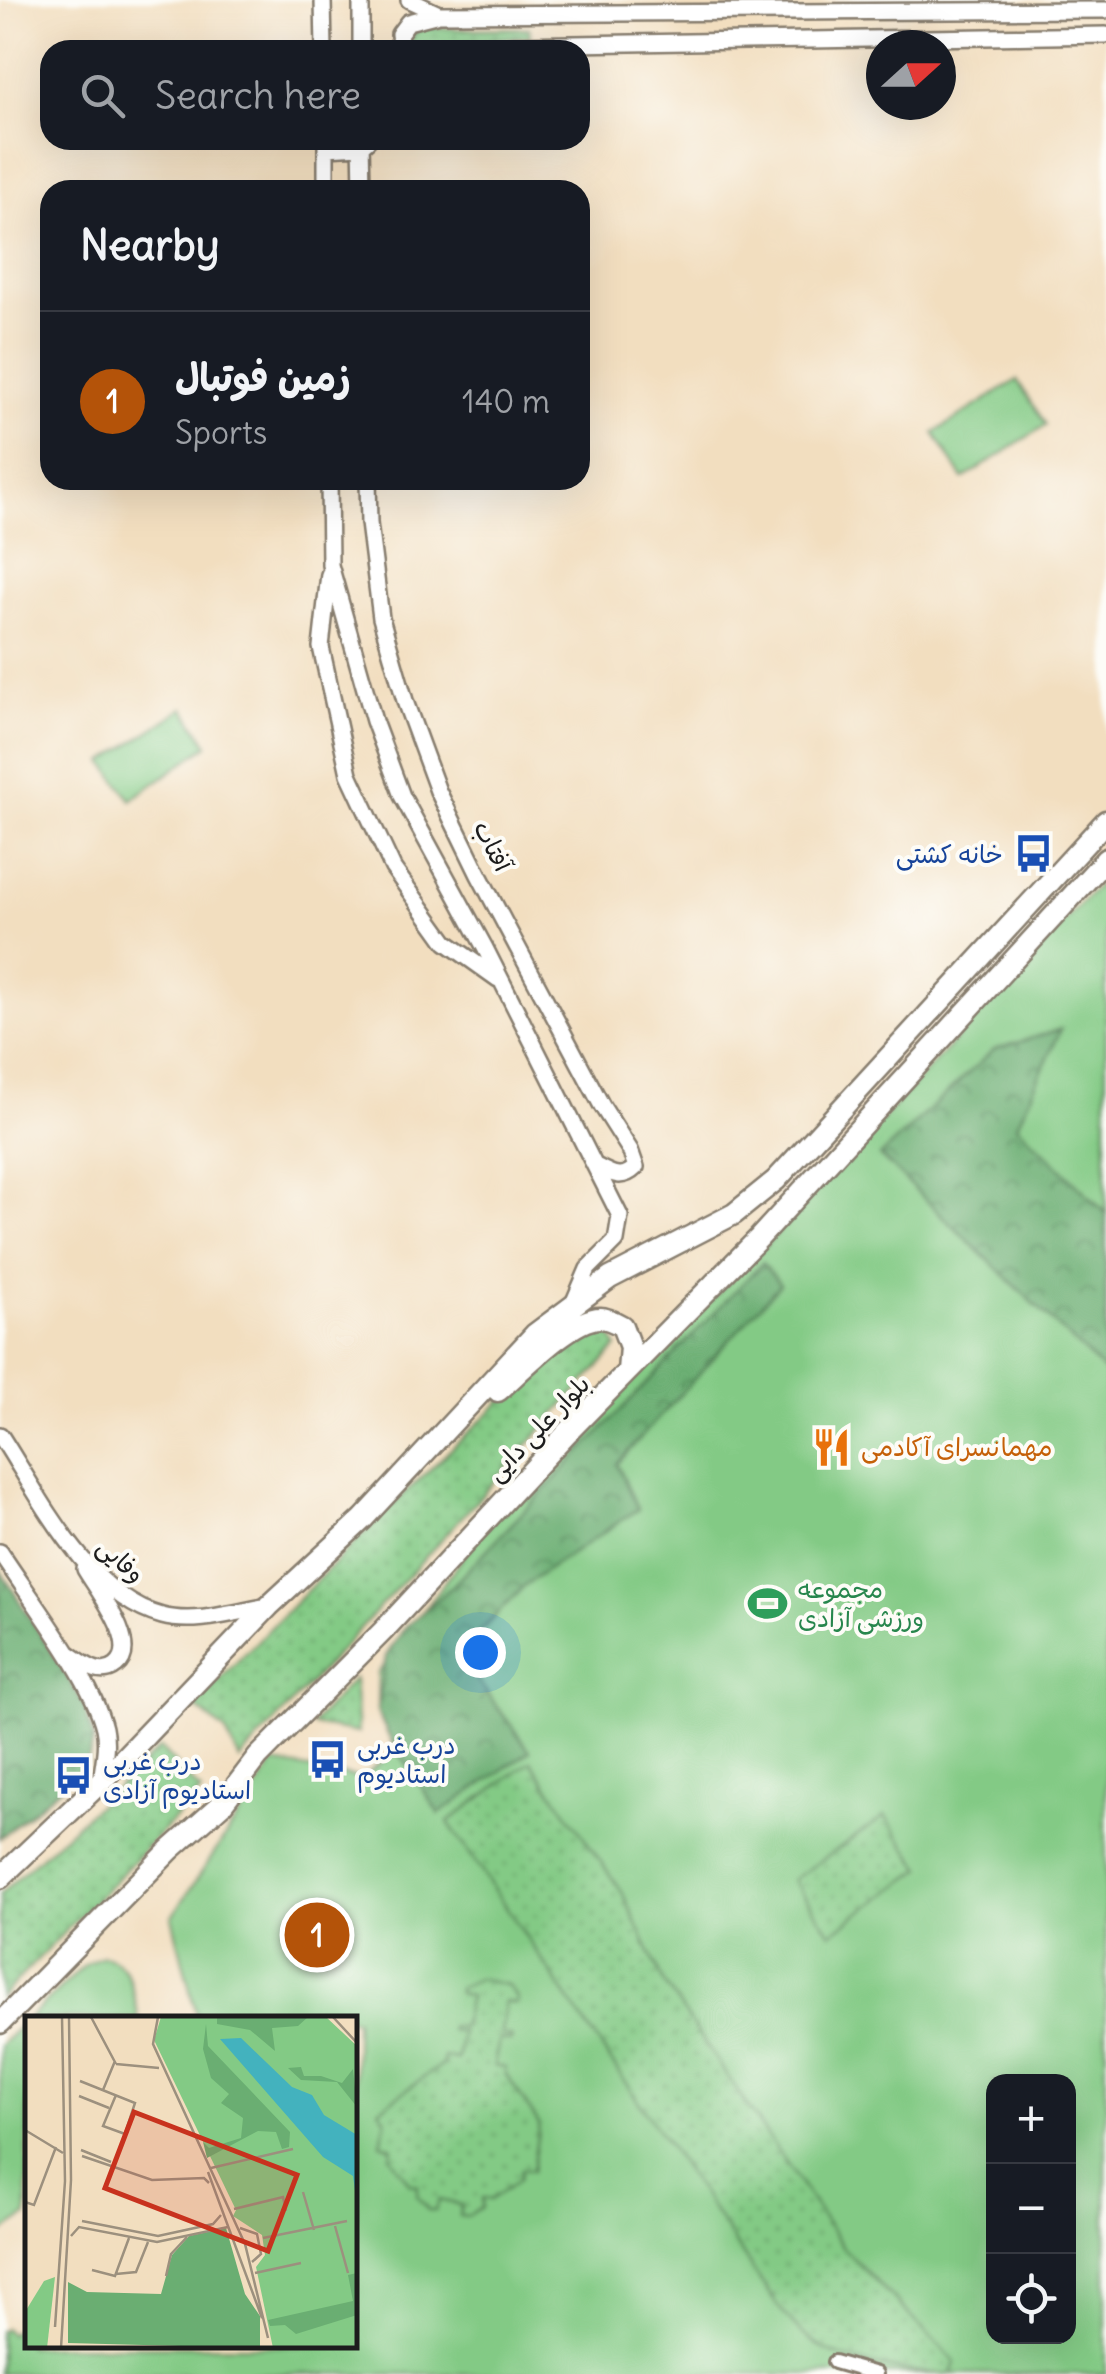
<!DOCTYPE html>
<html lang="en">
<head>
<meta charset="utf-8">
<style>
  :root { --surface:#171b24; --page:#20242c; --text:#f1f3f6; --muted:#9ea1a6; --line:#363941; --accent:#b45309 }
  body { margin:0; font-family:Delius,"Playpen Sans Arabic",sans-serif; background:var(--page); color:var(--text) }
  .controls { position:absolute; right:30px; bottom:30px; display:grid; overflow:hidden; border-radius:20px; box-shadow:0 10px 40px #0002 }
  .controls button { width:90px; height:90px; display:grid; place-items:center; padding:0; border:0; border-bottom:2px solid var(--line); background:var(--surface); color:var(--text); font:50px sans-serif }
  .compass { position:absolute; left:866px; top:30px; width:90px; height:90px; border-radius:50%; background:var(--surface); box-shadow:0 10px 40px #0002; rotate:69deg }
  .you { position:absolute; left:480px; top:1652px; width:35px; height:35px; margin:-25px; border:8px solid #fff; border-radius:50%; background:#1a73e8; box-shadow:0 0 0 15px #1a73e833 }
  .badge { display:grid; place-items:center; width:65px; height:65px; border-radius:50%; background:var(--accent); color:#fff; font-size:32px; font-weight:700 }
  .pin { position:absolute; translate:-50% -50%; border:5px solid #fff; box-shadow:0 2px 10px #0006 }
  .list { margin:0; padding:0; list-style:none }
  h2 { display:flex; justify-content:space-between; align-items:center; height:130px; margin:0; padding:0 40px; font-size:42px }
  h2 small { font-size:32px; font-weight:400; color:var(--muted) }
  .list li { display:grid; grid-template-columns:65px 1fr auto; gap:30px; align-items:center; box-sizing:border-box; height:180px; padding:0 40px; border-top:2px solid var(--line) }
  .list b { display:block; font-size:38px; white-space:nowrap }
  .list p { margin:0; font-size:32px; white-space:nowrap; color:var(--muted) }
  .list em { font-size:32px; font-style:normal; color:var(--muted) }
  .icon { flex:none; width:55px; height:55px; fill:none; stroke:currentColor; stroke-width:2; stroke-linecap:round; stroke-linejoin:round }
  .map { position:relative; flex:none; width:1106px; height:2374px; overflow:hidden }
  .search { position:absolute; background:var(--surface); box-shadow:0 10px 40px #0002; left:40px; top:40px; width:550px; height:110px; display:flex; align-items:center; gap:25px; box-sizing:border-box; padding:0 35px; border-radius:30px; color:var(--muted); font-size:38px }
  .panel { position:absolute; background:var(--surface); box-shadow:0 10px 40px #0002; left:40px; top:180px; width:550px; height:310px; border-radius:30px }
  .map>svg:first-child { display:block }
  .grass { fill:#83ca85; stroke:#507350; stroke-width:2.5; fill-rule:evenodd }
  .forest { fill:url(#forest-crowns); stroke:#436547; stroke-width:2.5 }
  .park { fill:url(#park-dots); stroke:#507350; stroke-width:2.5 }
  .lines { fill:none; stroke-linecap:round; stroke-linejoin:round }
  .minor-casing { stroke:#877d6e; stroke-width:18 }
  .tertiary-casing { stroke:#877d6e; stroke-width:20 }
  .primary-casing { stroke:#877d6e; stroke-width:25 }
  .minor { stroke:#fff; stroke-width:12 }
  .tertiary { stroke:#fff; stroke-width:15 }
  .primary { stroke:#fff; stroke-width:20 }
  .labels { text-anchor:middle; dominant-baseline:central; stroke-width:8; stroke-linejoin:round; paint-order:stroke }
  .street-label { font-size:25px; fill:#1c1c1c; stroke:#fdfcf7 }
  .transit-label { font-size:25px; fill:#164399; stroke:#fdfcf7; text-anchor:start }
  .food-label { font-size:25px; fill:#c56008; stroke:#fdfcf7; text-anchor:start }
  .leisure-label { font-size:25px; fill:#27864d; stroke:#fdfcf7; text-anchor:start }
  .inset-road { fill:none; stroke:#9c907e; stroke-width:2.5 }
  .view { fill:#c8321e; fill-opacity:0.15; stroke:#c8321e; stroke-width:5 }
  .inset-edge { fill:none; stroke:#1c1c1c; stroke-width:5 }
</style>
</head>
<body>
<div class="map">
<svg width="1106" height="2374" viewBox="0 0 1106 2374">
  <defs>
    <pattern id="forest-crowns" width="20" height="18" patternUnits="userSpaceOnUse" patternTransform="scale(2.5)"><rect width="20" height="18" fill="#6aae72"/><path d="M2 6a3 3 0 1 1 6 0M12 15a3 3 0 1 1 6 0" fill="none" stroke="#568d5d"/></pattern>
    <pattern id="park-dots" width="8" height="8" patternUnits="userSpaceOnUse" patternTransform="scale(2.5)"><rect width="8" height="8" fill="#83ca85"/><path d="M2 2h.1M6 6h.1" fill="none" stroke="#71ad72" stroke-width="1.8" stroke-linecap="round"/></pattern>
  </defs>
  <rect width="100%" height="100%" fill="#fdfcf7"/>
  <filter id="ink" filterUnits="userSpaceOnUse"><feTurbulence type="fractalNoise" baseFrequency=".01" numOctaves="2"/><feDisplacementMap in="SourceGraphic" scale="20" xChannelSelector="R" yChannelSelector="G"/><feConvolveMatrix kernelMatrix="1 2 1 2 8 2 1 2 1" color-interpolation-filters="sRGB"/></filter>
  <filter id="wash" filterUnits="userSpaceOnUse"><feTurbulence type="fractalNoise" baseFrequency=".0048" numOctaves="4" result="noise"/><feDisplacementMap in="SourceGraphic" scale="40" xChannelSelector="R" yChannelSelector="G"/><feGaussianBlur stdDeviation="2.25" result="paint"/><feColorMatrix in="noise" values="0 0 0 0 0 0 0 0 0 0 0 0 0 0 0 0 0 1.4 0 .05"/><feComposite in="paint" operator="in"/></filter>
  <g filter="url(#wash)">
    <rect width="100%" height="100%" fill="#f2debf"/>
    <path class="grass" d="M 1017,380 L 1046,425 L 963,479 L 934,433 Z
      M 184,708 L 208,745 L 131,800 L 104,762 Z
      M 1106,876 L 1106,2374 L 0,2374 L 0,2331 L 4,2328 L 9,2334 L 27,2321 L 28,2346 L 355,2346 L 355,2019 L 197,2019 L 172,1917 L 274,1763 L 361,1778 L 396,1751 L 377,1711 L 378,1673 L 480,1533 L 775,1235 ZM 994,2082 L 1068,2082 L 1068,2336 L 994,2336 Z
      M 102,1956 C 132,1961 133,1994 139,2019 L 28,2019 L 27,2216 L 0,2234 L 0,2045 L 86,1964 Z"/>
    <path class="forest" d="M 1061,1029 L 1017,1125 L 1106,1213 L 1106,1373 L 880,1156 L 993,1050 Z
      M 762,1263 L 780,1284 L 617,1464 L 638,1509 L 525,1585 L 479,1633 L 467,1666 L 530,1751 L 439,1814 L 389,1737 L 377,1711 L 386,1656 L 405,1627 L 453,1585 Z
      M 0,1570 L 83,1702 L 94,1739 L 87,1765 L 0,1838 Z"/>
    <path class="park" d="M 426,26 L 458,29 L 529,28 L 530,36 L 463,42 L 442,50 L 414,50 L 411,44 L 412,33 Z
      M 599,1328 L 611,1336 L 617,1347 L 240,1760 L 225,1731 L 194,1706 C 283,1615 371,1524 464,1437 C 505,1399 548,1350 599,1328 Z
      M 354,1678 L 358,1733 L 312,1725 Z
      M 160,1748 L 201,1792 L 0,1998 L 0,1894 Z
      M 531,1761 L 622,1892 L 664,1983 L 844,2249 L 956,2362 L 952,2374 C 919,2374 851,2364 822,2348 C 803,2337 790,2321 777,2305 L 448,1822 Z
      M 885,1816 L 922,1869 L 831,1933 L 793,1880 Z
      M 477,1979 L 507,1985 L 518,2000 L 517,2004 L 505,2002 L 501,2034 L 512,2037 L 511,2041 L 499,2039 L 494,2066 L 506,2068 L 505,2073 L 539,2124 L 532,2171 L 521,2169 L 519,2180 L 490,2200 L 482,2198 L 481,2208 L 468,2216 L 459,2215 L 461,2205 L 439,2200 L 436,2210 L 428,2210 L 417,2196 L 418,2185 L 410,2184 L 390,2156 L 392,2147 L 381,2143 L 386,2119 L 379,2109 L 443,2064 L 444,2057 L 457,2059 L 462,2032 L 450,2030 L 451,2026 L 462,2027 L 469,1996 L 458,1993 L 458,1988 Z"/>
  </g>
  <g filter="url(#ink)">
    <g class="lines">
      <defs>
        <path id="minor" d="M 834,2362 L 876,2374"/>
        <path id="tertiary" d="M 323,0 L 324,50
          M 409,0 L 439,14
          M 361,50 L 361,0
          M 401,50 L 399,34 L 408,22 L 439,14 L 1106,10
          M 474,50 L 515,45 L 1106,35
          M 326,140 L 326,190
          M 361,140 L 362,190
          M 326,148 L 361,146 L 368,140
          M 329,480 L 330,565 L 374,721 L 402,796 L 485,948 L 620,1216 L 616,1241 L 588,1269 L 573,1304
          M 368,480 L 369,523 L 381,618 L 406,704 L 438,791 L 479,875 L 602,1106 L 630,1150 L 636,1167 C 623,1180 613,1175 598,1167
          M 329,574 L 321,647 L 349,774 L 393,868 L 446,942 L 498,979
          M 0,1435 C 39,1495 88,1597 162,1616 C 195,1625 235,1612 269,1606
          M 0,1552 C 29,1597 92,1678 104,1728 C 108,1746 103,1764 101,1782
          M 68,1653 C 82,1662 100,1679 116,1666 C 142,1646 97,1590 85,1569"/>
        <path id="primary" d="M 498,1391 C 520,1372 571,1318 600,1318 C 607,1318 615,1322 622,1326 L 630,1347 L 628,1371
          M 0,1878 L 101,1782 L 269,1606 L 363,1519 L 535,1334 L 610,1278 L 734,1214 L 776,1180 L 1106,821
          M 0,2023 L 170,1850 L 223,1803 L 258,1757 L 383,1631 L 567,1433 L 759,1238 L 1106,859"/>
      </defs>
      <use href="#minor" class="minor-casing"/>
      <use href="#tertiary" class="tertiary-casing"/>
      <use href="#primary" class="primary-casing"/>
      <use href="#minor" class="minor"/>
      <use href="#tertiary" class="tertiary"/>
      <use href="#primary" class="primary"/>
    </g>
  </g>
  <defs>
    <symbol id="bus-bare" viewBox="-9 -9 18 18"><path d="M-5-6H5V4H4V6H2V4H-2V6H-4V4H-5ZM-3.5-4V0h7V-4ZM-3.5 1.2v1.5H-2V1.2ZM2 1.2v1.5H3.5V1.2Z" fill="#1a4fb4" stroke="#fdfcf7" stroke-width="2.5" paint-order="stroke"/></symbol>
    <symbol id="restaurant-bare" viewBox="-9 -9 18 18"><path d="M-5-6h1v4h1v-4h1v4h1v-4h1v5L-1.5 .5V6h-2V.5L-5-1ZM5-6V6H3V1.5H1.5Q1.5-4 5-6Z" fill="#e8710a" stroke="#fdfcf7" stroke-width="2.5" paint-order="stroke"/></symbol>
    <symbol id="stadium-bare" viewBox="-9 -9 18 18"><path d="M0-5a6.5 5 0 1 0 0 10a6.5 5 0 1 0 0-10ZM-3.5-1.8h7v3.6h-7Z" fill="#2e9e5b" stroke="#fdfcf7" stroke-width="2.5" paint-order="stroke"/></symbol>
  </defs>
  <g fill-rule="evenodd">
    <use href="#bus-bare" x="1006" y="826" width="55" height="55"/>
    <use href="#restaurant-bare" x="804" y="1420" width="55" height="55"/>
    <use href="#stadium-bare" x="740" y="1576" width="55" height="55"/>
    <use href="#bus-bare" x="300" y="1732" width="55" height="55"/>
    <use href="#bus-bare" x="46" y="1748" width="55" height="55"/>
  </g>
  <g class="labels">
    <g class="street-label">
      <text transform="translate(493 846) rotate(63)">آفتاب</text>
      <text transform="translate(538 1428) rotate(-46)">بلوار علی دایی</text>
      <text transform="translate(121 1560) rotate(42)">وفایی</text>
    </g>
    <g class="transit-label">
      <text x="1003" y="854" text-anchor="end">خانه کشتی</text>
      <text x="357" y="1745">درب غربی<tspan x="357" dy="29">استادیوم</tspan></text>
      <text x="103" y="1761">درب غربی<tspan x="103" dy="29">استادیوم آزادی</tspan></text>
    </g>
    <g class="food-label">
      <text x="861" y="1447">مهمانسرای آکادمی</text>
    </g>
    <g class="leisure-label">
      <text x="798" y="1589">مجموعه<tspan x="798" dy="29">ورزشی آزادی</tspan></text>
    </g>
  </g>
  <g transform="translate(25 2016)">
    <rect width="332" height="332" fill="#f2debf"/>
    <path d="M 136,1 L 301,1 L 332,30 L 332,332 L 248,332 L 231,251 L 240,239 L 237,219 L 208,200 L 211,194 L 129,24 Z" fill="#83ca85"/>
    <path d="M 192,1 L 283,1 L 273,10 L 247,12 L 250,35 L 225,14 L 192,8 ZM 181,8 L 183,30 L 265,116 L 264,131 L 257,133 L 251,116 L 233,115 L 182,142 L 178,126 L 184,132 L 216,122 L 218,102 L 196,87 L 204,78 L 186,62 L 178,33 ZM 276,51 L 279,60 L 296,60 L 317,67 L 328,53 L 332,91 L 312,66 L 276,64 L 263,52 ZM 201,212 L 220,278 L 235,300 L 235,332 L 43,327 L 43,266 L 62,276 L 136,278 L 147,239 L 164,220 ZM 332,257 L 332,299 L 271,318 L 260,309 L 245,310 L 243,304 L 328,285 L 323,259 Z" fill="#6aae72"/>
    <path d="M 30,261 L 22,332 L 0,332 L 0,296 L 19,265 Z" fill="#83ca85"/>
    <path d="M 216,22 L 267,71 L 287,79 L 299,99 L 332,119 L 332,189 L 328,160 L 298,141 L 195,23 Z" fill="#43b2be"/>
    <path class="inset-road" d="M 66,1 L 91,48M 133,1 L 128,28 L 220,228 L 243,322M 308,1 L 333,28M 91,48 L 134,52M 55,65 L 110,87 L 92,142M 78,74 L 90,45M 91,79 L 78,110 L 100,118M 54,80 L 84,92M 0,114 L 38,137M 56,134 L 86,146M 57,140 L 127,164 L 179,162 L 184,167M 186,152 L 268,133M 183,156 L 237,302M 278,176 L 289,214M 0,186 L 9,189 L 31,131M 209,193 L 258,181 L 261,195M 57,205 L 133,220 L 188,208 L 196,199M 310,210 L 323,257M 215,212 L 232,218 L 236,238 L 227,246M 46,220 L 54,211 L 132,226 L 203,211M 238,222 L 322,205M 67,254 L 90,260 L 104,222M 230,257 L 276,247M 91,258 L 111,256 L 123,226M 141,260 L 146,238 L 162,221M 30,311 L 40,165 L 37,1M 36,332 L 46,164 L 44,1"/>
    <path class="view" d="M 109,96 L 272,159 L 243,235 L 80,172 Z"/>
    <rect width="332" height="332" class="inset-edge"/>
  </g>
</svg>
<div class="controls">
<button>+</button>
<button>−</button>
<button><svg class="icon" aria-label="locate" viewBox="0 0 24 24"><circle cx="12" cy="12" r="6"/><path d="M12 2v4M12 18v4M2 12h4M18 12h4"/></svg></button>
</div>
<svg class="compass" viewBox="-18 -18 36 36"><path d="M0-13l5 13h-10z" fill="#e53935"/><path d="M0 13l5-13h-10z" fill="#9ea1a6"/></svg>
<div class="you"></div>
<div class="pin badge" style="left:317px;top:1935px">1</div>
<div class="search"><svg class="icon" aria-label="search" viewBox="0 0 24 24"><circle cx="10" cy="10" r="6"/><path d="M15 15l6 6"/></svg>Search here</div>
<section class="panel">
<h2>Nearby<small></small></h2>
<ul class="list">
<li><span class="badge">1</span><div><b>زمین فوتبال</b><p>Sports</p></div><em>140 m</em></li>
</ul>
</section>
</div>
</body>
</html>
